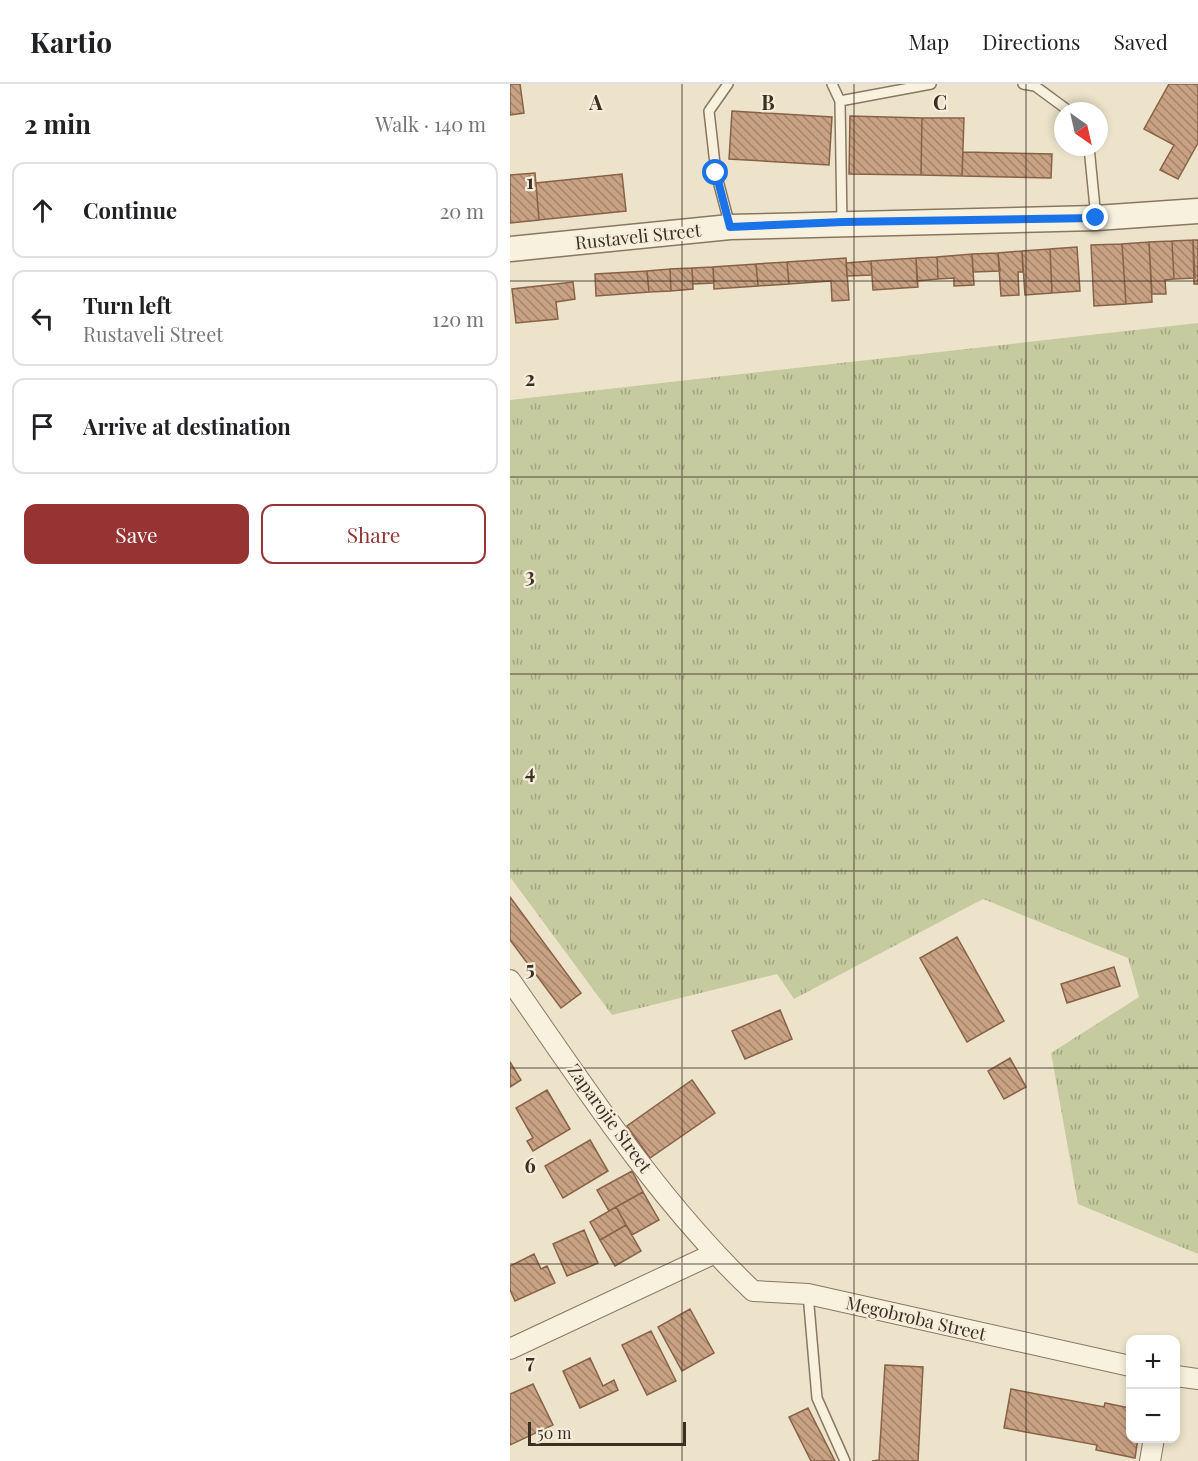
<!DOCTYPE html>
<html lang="en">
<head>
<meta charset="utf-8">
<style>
  :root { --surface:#fff; --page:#f6f6f6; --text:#202124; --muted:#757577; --line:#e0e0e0; --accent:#953433 }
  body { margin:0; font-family:"Playfair Display",serif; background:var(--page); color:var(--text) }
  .controls { position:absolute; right:18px; bottom:18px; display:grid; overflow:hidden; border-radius:12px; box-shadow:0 3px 9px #0003 }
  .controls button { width:54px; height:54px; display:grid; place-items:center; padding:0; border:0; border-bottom:2px solid var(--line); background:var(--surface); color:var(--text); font:30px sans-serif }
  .compass { position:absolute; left:544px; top:18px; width:54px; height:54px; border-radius:50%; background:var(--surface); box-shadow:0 3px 9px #0003; rotate:146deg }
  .scale { position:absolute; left:18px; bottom:15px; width:158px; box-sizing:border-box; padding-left:6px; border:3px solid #3b2f22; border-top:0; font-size:16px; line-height:21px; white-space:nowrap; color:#3b2f22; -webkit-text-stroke:4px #f5edda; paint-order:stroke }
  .stop { position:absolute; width:18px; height:18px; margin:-14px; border:4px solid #1a73e8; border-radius:50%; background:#fff }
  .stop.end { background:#1a73e8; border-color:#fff; box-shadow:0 2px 6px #0008 }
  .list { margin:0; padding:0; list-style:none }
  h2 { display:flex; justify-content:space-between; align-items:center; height:78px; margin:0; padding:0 24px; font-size:26px }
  h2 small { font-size:20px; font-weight:400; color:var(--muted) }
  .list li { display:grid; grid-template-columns:39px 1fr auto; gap:18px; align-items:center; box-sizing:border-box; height:96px; margin:0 12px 12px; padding:0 12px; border:2px solid var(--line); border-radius:12px }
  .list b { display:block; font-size:22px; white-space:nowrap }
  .list p { margin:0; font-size:20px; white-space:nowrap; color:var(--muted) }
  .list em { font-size:20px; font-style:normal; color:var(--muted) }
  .actions { display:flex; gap:12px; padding:18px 24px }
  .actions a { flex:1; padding:14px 0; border:2px solid var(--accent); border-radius:12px; text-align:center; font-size:21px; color:var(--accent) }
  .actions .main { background:var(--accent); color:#fff }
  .icon { flex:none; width:33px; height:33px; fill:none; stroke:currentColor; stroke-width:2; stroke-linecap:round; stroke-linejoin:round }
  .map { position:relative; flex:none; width:688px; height:1377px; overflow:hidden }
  header { display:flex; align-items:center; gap:36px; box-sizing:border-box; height:84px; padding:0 30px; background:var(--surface); border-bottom:2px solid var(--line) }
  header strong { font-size:28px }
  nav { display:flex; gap:33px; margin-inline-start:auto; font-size:21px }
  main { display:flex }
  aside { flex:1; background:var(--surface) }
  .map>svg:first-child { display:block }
  .grass { fill:url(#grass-tufts) }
  .building { fill:url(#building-back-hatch); stroke:#876247; stroke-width:1.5 }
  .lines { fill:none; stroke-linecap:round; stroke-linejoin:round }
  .service-casing { stroke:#897760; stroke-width:12 }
  .minor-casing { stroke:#897760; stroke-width:22 }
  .tertiary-casing { stroke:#897760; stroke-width:27 }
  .service { stroke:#f8f1de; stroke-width:9 }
  .minor { stroke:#f8f1de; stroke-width:20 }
  .tertiary { stroke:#f8f1de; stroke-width:24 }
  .route { stroke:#1a73e8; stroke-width:8 }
  .grid { fill:none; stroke:#3b2f22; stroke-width:1.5; stroke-opacity:0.55 }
  .labels { text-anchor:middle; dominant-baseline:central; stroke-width:4.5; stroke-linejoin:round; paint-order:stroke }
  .street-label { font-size:18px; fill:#3b2f22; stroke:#f5edda }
  .grid-label { font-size:20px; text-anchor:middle; font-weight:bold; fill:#3b2f22; stroke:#f5edda; stroke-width:4.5; stroke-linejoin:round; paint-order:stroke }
</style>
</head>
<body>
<header>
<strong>Kartio</strong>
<nav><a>Map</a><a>Directions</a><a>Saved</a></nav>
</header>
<main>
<aside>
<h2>2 min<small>Walk · 140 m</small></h2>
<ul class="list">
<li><svg class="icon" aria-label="ahead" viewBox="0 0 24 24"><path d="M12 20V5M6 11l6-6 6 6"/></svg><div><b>Continue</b></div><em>20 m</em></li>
<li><svg class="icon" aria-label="left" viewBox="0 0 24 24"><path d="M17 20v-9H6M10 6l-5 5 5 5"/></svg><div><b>Turn left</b><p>Rustaveli Street</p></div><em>120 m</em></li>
<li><svg class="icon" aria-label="arrive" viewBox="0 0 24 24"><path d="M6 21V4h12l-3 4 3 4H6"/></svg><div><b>Arrive at destination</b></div></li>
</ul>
<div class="actions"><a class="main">Save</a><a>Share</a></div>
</aside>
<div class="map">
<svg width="688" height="1377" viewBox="0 0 688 1377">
  <defs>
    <pattern id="grass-tufts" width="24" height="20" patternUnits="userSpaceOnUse" patternTransform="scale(1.5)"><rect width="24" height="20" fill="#c5cb9f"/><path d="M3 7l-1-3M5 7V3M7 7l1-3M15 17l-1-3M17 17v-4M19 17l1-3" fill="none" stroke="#a1a581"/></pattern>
    <pattern id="building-back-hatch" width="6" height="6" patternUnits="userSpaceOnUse" patternTransform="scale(1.5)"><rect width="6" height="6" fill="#c9a183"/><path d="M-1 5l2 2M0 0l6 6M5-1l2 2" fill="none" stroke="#a4846b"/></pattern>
  </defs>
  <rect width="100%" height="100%" fill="#ede3cb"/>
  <path class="grass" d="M 688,239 L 688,1170 L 568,1120 L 541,969 L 629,913 L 618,874 L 473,815 L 284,915 L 267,890 L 102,931 L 0,793 L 0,316 Z"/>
  <path class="building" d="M 0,0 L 10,0 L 14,29 L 0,31 Z
    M 659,0 L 688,0 L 688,59 L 668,95 L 650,86 L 664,61 L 634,45 Z
    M 222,27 L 322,33 L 319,81 L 219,75 Z
    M 340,32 L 412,34 L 411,91 L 339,90 Z
    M 412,34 L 454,34 L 452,92 L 411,91 Z
    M 453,68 L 542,70 L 541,94 L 452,92 Z
    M 25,89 L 29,136 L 0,139 L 0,91 Z
    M 112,90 L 116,127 L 29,136 L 26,99 Z
    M 683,156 L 685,194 L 664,195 L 662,157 Z
    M 683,156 L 688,156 L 688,200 L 684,200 Z
    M 662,157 L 664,195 L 655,196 L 656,210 L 642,210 L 639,158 Z
    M 639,158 L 642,218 L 616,220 L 612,160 Z
    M 612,160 L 616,220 L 584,222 L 581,161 Z
    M 567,163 L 570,207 L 542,209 L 540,165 Z
    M 540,165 L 542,209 L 515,211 L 512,167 Z
    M 512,167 L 513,188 L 508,188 L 509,211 L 491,212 L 488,169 Z
    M 488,169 L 490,187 L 463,188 L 462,170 Z
    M 462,170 L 464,201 L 444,202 L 444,194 L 428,195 L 427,173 Z
    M 427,173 L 428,195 L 407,197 L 406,174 Z
    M 336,174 L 339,216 L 322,217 L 321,197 L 279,200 L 277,178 Z
    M 406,174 L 408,203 L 363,206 L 361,177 Z
    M 361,177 L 362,191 L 337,192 L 336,179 Z
    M 277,178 L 279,200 L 248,202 L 246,180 Z
    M 246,180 L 248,202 L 204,205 L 203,183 Z
    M 203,183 L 204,199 L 183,200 L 182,184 Z
    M 182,184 L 183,205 L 161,207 L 160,185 Z
    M 160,185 L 161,207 L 139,208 L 137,187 Z
    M 137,187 L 139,208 L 86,212 L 85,190 Z
    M 63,198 L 65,215 L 46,218 L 48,235 L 6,239 L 2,205 Z
    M 0,813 L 71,909 L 51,924 L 0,856 Z
    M 447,853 L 494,937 L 457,958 L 410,874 Z
    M 604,883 L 610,902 L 557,919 L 551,900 Z
    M 270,926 L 282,955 L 235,975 L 222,947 Z
    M 500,974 L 516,1003 L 494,1015 L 478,987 Z
    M 0,978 L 11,996 L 0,1003 Z
    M 182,996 L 205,1029 L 140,1074 L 117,1042 Z
    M 37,1006 L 60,1045 L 23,1067 L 17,1057 L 23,1054 L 6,1024 Z
    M 80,1056 L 98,1087 L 53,1114 L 35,1082 Z
    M 122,1087 L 133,1108 L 99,1127 L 87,1106 Z
    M 133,1108 L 149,1136 L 122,1151 L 106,1123 Z
    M 106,1123 L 116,1141 L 90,1156 L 80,1138 Z
    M 116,1141 L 131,1167 L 105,1182 L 90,1156 Z
    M 74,1146 L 88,1179 L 57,1192 L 43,1160 Z
    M 24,1170 L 31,1185 L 37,1182 L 45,1199 L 5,1217 L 0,1206 L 0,1182 Z
    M 180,1225 L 204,1269 L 172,1287 L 148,1243 Z
    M 141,1247 L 166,1297 L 137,1311 L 112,1261 Z
    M 80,1274 L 93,1302 L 104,1296 L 108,1306 L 70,1324 L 53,1287 Z
    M 375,1281 L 413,1283 L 408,1377 L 362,1377 L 369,1376 Z
    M 23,1300 L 43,1341 L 0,1361 L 0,1310 Z
    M 501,1305 L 594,1323 L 595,1319 L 620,1324 L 620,1354 L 628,1354 L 625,1374 L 586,1366 L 587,1361 L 494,1344 Z
    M 298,1324 L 325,1377 L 301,1377 L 279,1333 Z"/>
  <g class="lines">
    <defs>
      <path id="service" d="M 218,0 L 199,27 L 206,89 L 220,142
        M 322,0 L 330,17 L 332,138
        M 513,0 L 525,2 L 559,27
        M 330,17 L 421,0
        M 579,63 L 586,134
        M 298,1210 L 307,1314 L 335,1377"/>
      <path id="minor" d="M 0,896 C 75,1003 148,1117 243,1207 L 298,1210 L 620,1282
        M 0,1265 L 203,1170
        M 666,1292 L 688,1295
        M 640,1377 L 644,1354"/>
      <path id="tertiary" d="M 0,165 L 220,143 L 586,134 L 688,127"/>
    </defs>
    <use href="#service" class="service-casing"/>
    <use href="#minor" class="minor-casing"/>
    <use href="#tertiary" class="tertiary-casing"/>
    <use href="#service" class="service"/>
    <use href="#minor" class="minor"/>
    <use href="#tertiary" class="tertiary"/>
  </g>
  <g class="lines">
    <path class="route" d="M 206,89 L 220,143 L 333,138 L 586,134"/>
  </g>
  <path class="grid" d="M 172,0 L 172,1377M 344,0 L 344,1377M 516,0 L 516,1377M 0,197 L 688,197M 0,393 L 688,393M 0,590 L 688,590M 0,787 L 688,787M 0,984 L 688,984M 0,1180 L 688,1180"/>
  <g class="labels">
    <g class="street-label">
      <text transform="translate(128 152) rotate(-6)">Rustaveli Street</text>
      <text transform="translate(100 1034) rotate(54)">Zaparojie Street</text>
      <text transform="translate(406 1234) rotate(13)">Megobroba Street</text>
    </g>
  </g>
  <g class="grid-label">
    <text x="86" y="26">A</text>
    <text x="258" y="26">B</text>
    <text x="430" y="26">C</text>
    <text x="20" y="105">1</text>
    <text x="20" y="302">2</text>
    <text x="20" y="499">3</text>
    <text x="20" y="695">4</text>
    <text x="20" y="892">5</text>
    <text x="20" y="1089">6</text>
    <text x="20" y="1285">7</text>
  </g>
</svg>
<div class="controls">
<button>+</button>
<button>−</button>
</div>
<svg class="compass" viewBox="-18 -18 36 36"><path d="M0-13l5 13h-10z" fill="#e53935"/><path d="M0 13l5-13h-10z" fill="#757577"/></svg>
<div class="scale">50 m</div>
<div class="stop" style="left:206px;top:89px"></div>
<div class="stop end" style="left:586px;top:134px"></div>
</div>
</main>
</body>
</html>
